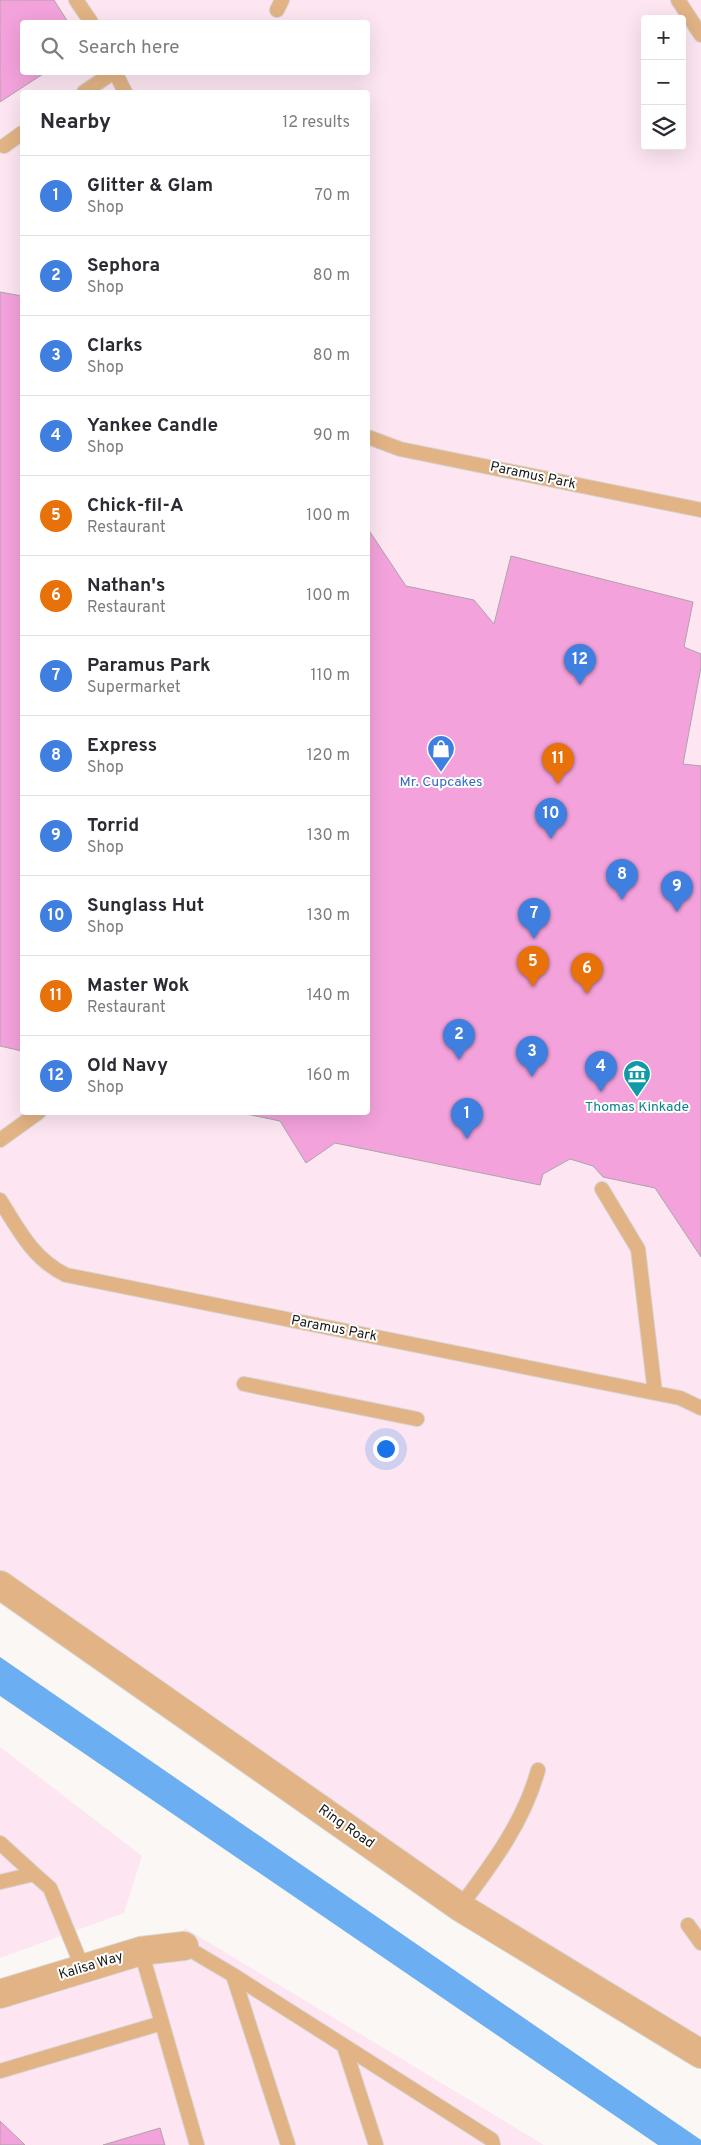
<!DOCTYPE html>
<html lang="en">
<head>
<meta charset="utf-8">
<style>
  :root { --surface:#fff; --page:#f7f7f7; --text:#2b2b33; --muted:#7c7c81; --line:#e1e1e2; --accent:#7046bf }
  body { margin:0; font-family:Overpass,sans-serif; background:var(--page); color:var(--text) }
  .controls { position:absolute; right:15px; top:15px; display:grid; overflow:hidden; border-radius:5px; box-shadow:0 5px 20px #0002 }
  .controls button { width:45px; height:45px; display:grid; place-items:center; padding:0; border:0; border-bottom:1px solid var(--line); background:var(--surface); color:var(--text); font:25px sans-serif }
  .you { position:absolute; left:385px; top:1448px; width:18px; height:18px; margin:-12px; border:4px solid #fff; border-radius:50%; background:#1a73e8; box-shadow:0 0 0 8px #1a73e833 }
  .badge { display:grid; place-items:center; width:32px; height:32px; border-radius:50%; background:var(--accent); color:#fff; font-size:16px; font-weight:700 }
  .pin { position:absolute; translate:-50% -41px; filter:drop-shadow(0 1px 2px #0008) }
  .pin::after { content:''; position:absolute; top:26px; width:18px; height:15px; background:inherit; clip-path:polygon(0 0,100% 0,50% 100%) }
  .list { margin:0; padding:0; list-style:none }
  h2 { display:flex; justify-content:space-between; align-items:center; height:65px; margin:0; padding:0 20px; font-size:21px }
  h2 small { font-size:16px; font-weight:400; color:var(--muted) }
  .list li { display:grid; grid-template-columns:32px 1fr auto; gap:15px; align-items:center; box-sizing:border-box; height:80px; padding:0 20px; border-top:1px solid var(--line) }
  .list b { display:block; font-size:19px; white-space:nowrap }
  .list p { margin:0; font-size:16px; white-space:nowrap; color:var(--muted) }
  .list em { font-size:16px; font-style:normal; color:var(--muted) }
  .icon { flex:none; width:28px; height:28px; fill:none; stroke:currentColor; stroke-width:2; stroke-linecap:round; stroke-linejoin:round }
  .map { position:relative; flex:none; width:701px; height:2145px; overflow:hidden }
  .search { position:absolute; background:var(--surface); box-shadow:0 5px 20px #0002; left:20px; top:20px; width:350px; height:55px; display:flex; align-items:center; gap:12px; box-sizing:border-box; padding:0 18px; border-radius:5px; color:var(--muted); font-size:19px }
  .panel { position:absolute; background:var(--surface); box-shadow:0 5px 20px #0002; left:20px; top:90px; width:350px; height:1025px; border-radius:5px }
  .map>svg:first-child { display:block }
  .commercial { fill:#fde6f2; fill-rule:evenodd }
  .water { fill:#6caef2 }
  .building { fill:#f3a2db; stroke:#a9a5a8 }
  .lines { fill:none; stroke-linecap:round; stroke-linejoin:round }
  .lane-casing { stroke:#d6d3d1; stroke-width:16 }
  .street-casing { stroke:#d6d3d1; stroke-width:30 }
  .lane { stroke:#e1b385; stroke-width:14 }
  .street { stroke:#e1b385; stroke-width:28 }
  .labels { text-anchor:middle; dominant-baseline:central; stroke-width:4; stroke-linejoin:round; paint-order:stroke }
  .street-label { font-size:14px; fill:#191817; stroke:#fff }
  .shop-label { font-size:14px; fill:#366cbe; stroke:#fff }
  .culture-label { font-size:14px; fill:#0d838f; stroke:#fff }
</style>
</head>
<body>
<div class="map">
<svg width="701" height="2145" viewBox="0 0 701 2145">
  <rect width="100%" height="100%" fill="#faf7f4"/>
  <path class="commercial" d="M 0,0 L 701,0 L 701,2054 L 0,1585 ZM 645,19 L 682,19 L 682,146 L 645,146 ZM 22,22 L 368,22 L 368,72 L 22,72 ZM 22,92 L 368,92 L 368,1112 L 22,1112 Z
    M 0,1747 L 142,1856 L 124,1913 L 0,1958 Z
    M 185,1928 L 544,2145 L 0,2145 L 0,2004 L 164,1955 Z"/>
  <path class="water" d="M 0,1657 L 701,2140 L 701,2145 L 658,2145 L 0,1696 Z"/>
  <path class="building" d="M 0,0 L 54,0 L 68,22 L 22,22 L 22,72 L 46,72 L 0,102 Z
    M 0,292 L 22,296 L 22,1051 L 0,1046 Z
    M 368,529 L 406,586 L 474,600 L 494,624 L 511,556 L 693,602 L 684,647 L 701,654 L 701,667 L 683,764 L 701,766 L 701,1257 L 655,1188 L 603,1177 L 593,1166 L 570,1159 L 543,1174 L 540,1185 L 335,1143 L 306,1163 L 280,1121 L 237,1112 L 368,1112 Z
    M 0,2121 L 25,2145 L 0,2145 Z
    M 160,2128 L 165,2145 L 103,2145 Z"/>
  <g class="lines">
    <defs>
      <path id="lane" d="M 76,0 L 91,22
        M 678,0 L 701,35
        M 277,10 L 282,0
        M 115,72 L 125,92
        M 84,92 L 114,72
        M 4,146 L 22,133
        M 368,437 L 400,449 L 701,510
        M 0,1140 L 39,1112
        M 602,1189 L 638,1249 L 655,1393
        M 0,1200 C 18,1229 33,1259 66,1275 L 680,1398 L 701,1408
        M 244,1384 L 417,1419
        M 0,1843 L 34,1874 L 0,1882
        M 34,1874 L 50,1888 L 83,1969
        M 460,1907 C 492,1864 524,1822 538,1770
        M 688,1925 L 701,1943
        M 184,1946 L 233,1975 L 492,2140 L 493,2145
        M 141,1951 L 162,2023
        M 233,1975 L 288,2145
        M 344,2046 L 376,2145
        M 0,2071 L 162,2023 L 197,2145"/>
      <path id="street" d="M 0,1585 L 460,1907 L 701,2054
        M 0,1994 L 141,1951 L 184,1946"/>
    </defs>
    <use href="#lane" class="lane-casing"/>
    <use href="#street" class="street-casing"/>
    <use href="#lane" class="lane"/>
    <use href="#street" class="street"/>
  </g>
  <defs>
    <symbol id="shop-pin" viewBox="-11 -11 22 30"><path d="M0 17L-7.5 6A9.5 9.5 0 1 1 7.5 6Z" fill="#3f7fe0" stroke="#fff"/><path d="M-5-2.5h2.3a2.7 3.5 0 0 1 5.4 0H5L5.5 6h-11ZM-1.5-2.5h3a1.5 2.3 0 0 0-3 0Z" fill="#fff"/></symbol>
    <symbol id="museum-pin" viewBox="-11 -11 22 30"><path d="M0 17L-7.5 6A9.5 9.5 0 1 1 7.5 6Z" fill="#0f9aa8" stroke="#fff"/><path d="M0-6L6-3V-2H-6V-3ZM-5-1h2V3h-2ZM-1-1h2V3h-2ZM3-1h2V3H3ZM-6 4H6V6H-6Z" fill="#fff"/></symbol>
  </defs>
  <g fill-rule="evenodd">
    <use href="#shop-pin" x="425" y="733" width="32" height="43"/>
    <use href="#museum-pin" x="621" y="1058" width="32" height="43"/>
  </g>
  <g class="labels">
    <g class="street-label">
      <text transform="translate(533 476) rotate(12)">Paramus Park</text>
      <text transform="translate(334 1329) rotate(11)">Paramus Park</text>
      <text transform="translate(346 1827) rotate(35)">Ring Road</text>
      <text transform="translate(91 1966) rotate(-17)">Kalisa Way</text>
    </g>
    <g class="shop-label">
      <text x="441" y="782">Mr. Cupcakes</text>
    </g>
    <g class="culture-label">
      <text x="637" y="1107">Thomas Kinkade</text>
    </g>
  </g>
</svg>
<div class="controls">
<button>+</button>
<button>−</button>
<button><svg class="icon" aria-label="layers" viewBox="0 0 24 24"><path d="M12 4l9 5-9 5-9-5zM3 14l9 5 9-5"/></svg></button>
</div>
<div class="you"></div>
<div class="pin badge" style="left:467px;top:1139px;background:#3f7fe0">1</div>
<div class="pin badge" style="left:459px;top:1060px;background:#3f7fe0">2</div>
<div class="pin badge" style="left:532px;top:1077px;background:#3f7fe0">3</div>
<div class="pin badge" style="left:601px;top:1092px;background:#3f7fe0">4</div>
<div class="pin badge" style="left:533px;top:987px;background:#e8710a">5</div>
<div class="pin badge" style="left:587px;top:994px;background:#e8710a">6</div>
<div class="pin badge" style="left:534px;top:939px;background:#3f7fe0">7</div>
<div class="pin badge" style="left:622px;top:900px;background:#3f7fe0">8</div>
<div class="pin badge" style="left:677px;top:912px;background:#3f7fe0">9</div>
<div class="pin badge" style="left:551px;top:839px;background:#3f7fe0">10</div>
<div class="pin badge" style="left:558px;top:784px;background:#e8710a">11</div>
<div class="pin badge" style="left:580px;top:685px;background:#3f7fe0">12</div>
<div class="search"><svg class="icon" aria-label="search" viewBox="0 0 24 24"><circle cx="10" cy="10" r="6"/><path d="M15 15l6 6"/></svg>Search here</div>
<section class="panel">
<h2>Nearby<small>12 results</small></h2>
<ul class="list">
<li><span class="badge" style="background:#3f7fe0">1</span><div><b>Glitter &amp; Glam</b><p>Shop</p></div><em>70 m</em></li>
<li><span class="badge" style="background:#3f7fe0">2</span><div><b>Sephora</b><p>Shop</p></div><em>80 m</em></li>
<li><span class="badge" style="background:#3f7fe0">3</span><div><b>Clarks</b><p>Shop</p></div><em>80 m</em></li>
<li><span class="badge" style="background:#3f7fe0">4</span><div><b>Yankee Candle</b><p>Shop</p></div><em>90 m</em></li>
<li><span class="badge" style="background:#e8710a">5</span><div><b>Chick-fil-A</b><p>Restaurant</p></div><em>100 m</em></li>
<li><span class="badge" style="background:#e8710a">6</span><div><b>Nathan's</b><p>Restaurant</p></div><em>100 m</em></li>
<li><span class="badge" style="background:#3f7fe0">7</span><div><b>Paramus Park</b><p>Supermarket</p></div><em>110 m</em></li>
<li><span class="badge" style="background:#3f7fe0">8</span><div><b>Express</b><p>Shop</p></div><em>120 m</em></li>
<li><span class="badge" style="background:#3f7fe0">9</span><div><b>Torrid</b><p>Shop</p></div><em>130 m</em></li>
<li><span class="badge" style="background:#3f7fe0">10</span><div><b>Sunglass Hut</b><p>Shop</p></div><em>130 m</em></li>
<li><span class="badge" style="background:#e8710a">11</span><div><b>Master Wok</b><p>Restaurant</p></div><em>140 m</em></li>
<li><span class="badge" style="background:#3f7fe0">12</span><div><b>Old Navy</b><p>Shop</p></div><em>160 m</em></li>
</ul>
</section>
</div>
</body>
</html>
